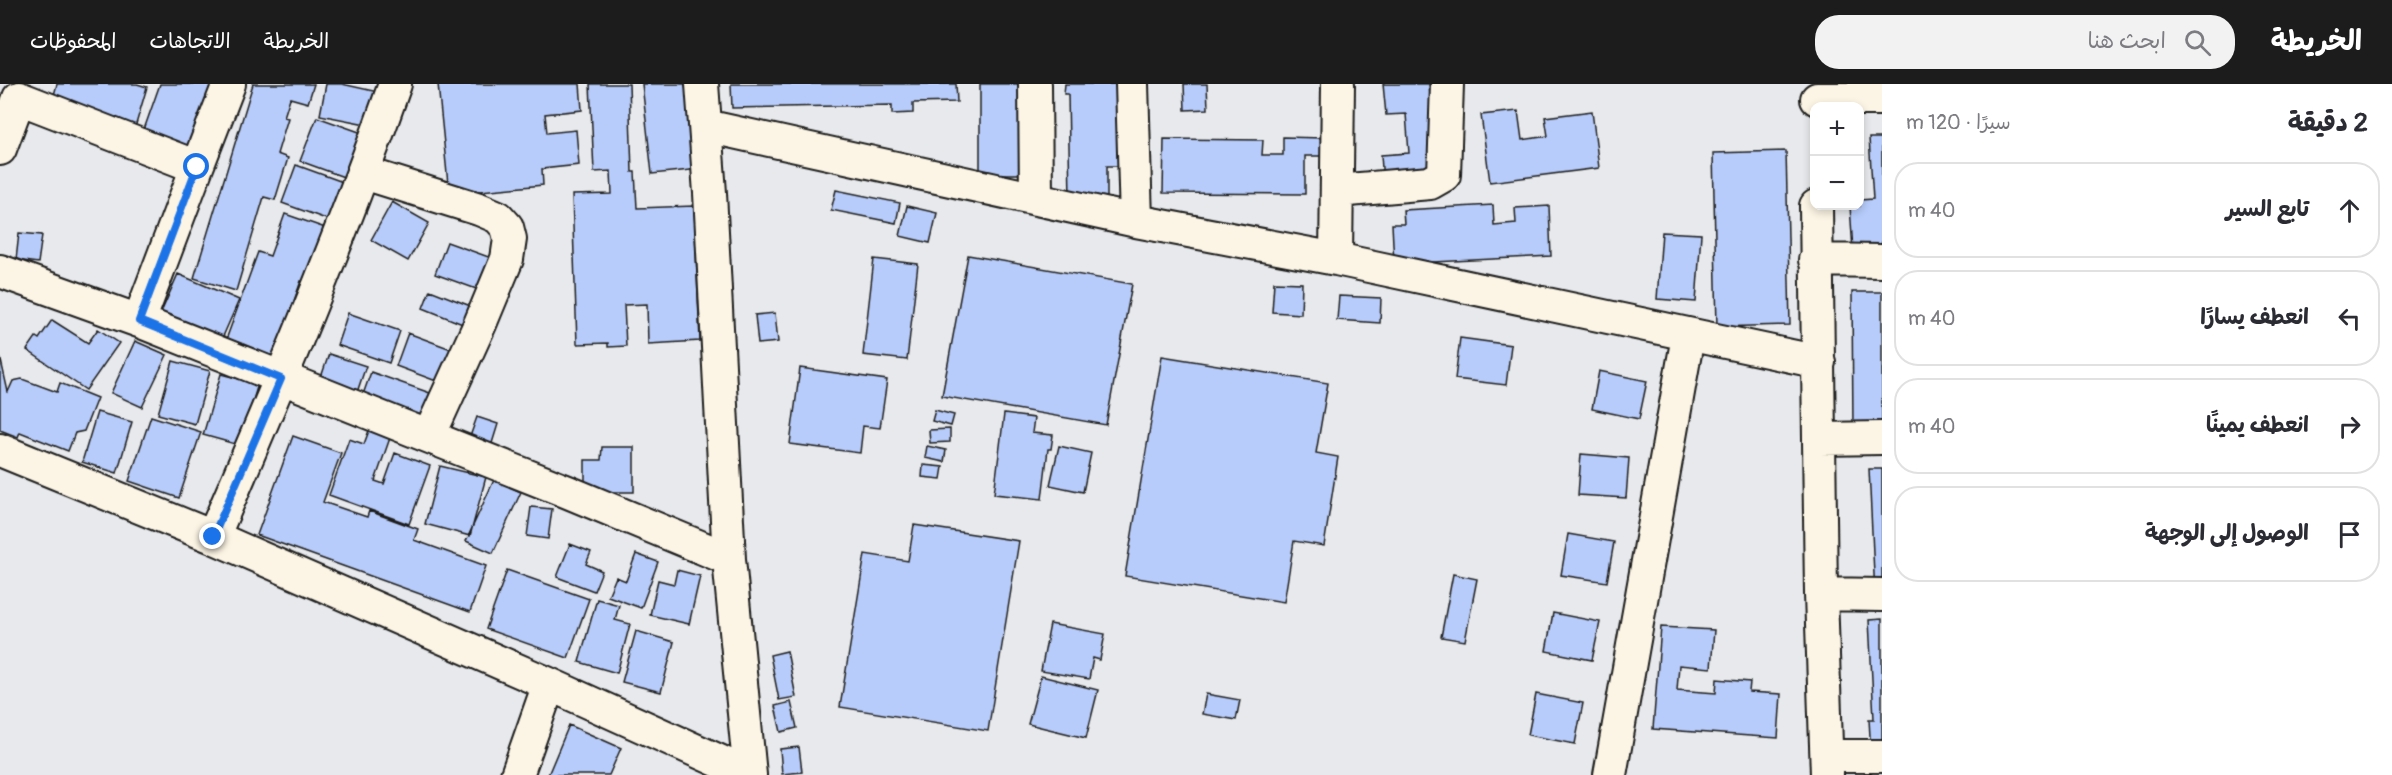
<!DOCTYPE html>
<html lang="ar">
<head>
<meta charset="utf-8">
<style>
  :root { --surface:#fff; --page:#f2f2f3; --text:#2b2b33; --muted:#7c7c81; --line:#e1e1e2; --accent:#1c1c1c }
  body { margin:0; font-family:Pangolin,"Playpen Sans Arabic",sans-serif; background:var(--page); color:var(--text); direction:rtl }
  .controls { position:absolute; right:18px; top:18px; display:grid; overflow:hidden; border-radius:12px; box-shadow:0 3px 9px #0003 }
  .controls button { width:54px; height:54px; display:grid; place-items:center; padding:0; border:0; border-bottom:2px solid var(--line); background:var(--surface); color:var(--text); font:30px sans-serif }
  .stop { position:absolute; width:18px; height:18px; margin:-14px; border:4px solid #1a73e8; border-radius:50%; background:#fff }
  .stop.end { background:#1a73e8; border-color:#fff; box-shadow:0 2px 6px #0008 }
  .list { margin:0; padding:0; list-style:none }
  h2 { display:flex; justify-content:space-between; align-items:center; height:78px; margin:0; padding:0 24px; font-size:26px }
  h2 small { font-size:20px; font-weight:400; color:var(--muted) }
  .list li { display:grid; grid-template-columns:39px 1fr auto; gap:18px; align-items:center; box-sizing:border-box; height:96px; margin:0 12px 12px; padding:0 12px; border:2px solid var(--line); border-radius:24px }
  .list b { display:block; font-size:22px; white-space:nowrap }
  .list em { font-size:20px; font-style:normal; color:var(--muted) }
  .icon { flex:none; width:33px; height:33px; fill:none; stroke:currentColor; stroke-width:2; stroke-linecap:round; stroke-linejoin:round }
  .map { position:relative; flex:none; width:1882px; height:691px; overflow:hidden; direction:ltr }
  header { display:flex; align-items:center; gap:36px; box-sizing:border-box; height:84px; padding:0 30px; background:var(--accent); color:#fff }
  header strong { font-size:28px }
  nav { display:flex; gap:33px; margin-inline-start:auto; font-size:21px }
  .search { width:420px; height:54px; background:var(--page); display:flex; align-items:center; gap:15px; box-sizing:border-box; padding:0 21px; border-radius:24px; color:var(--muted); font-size:22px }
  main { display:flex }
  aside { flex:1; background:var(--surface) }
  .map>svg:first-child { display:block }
  .building { fill:#b7ccfb; stroke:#1c1c1c; stroke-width:1.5 }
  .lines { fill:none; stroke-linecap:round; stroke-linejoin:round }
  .street-casing { stroke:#1c1c1c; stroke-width:36 }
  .street { stroke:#fcf5e5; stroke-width:32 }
  .route { stroke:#1a73e8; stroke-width:8 }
</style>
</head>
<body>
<header>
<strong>الخريطة</strong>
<div class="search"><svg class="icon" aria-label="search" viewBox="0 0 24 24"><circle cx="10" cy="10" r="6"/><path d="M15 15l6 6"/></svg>ابحث هنا</div>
<nav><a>الخريطة</a><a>الاتجاهات</a><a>المحفوظات</a></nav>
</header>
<main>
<aside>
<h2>2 دقيقة<small>سيرًا · 120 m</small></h2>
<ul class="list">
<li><svg class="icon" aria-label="ahead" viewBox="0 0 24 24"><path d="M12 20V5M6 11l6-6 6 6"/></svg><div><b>تابع السير</b></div><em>40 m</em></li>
<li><svg class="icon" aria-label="left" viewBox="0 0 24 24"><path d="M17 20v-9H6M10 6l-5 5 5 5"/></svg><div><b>انعطف يسارًا</b></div><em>40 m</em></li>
<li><svg class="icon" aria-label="right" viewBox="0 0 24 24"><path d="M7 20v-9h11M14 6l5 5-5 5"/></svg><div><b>انعطف يمينًا</b></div><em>40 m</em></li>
<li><svg class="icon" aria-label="arrive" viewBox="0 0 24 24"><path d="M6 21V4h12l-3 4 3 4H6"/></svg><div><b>الوصول إلى الوجهة</b></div></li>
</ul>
</aside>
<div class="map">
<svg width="1882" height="691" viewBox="0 0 1882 691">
  <rect width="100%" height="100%" fill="#e7e9ec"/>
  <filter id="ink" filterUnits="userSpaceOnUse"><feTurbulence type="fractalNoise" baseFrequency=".0167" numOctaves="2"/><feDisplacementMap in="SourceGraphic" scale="12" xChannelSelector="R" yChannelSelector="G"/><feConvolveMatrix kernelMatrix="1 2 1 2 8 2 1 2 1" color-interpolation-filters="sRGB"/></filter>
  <g filter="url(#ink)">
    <path class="building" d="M 57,0 L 137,0 L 147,3 L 134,47 L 51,22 Z
      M 160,0 L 212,0 L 188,70 L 141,54 Z
      M 253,0 L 314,0 L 308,19 L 290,14 L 284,33 L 288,34 L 277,70 L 288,74 L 275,116 L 264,113 L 236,207 L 194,194 Z
      M 326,0 L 342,0 L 378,8 L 371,41 L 320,31 Z
      M 438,0 L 580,0 L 582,26 L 545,30 L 547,49 L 576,46 L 579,81 L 542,85 L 543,101 L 449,110 Z
      M 590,0 L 629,0 L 632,88 L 635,88 L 637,124 L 694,122 L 700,257 L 648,260 L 647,220 L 624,221 L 626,262 L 608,263 L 608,259 L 577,260 L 572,111 L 612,110 L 611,87 L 594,88 Z
      M 642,0 L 700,0 L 700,85 L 652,90 Z
      M 731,0 L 956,0 L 957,18 L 913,19 L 913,29 L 892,30 L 892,21 L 732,24 Z
      M 980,0 L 1029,0 L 1028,90 L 980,90 Z
      M 1065,0 L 1119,0 L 1120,82 L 1107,82 L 1107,114 L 1070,114 L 1068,10 L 1064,10 Z
      M 1184,0 L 1207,0 L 1208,25 L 1185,26 Z
      M 1383,0 L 1429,0 L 1438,106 L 1384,111 L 1381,71 L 1409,69 L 1406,30 L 1386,31 Z
      M 1518,27 L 1522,56 L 1548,52 L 1545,33 L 1592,27 L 1599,84 L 1490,98 L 1481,31 Z
      M 317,33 L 379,55 L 363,100 L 300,77 Z
      M 1283,53 L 1323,54 L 1323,72 L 1305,72 L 1305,110 L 1163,109 L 1164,55 L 1263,56 L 1262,71 L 1283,71 Z
      M 1869,54 L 1882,54 L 1882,179 L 1854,181 L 1850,122 L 1860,122 L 1860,116 L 1873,115 Z
      M 1786,67 L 1790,241 L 1717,243 L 1713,69 Z
      M 296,81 L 351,101 L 337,139 L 282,119 Z
      M 836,106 L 900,119 L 896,139 L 831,126 Z
      M 392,118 L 429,139 L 408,177 L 371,156 Z
      M 1493,121 L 1494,141 L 1516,139 L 1515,124 L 1549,122 L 1551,172 L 1394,180 L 1392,140 L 1404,140 L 1403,126 Z
      M 907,122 L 937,129 L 930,159 L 900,152 Z
      M 285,130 L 331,146 L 307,199 L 301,197 L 289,231 L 296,234 L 278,284 L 223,264 L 258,168 L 270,172 Z
      M 1662,148 L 1701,150 L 1696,218 L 1657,215 Z
      M 19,149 L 42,151 L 38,179 L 16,176 Z
      M 447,158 L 494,175 L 482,207 L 435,190 Z
      M 968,171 L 1132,200 L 1106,341 L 942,312 Z
      M 874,175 L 918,180 L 907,276 L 863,271 Z
      M 178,190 L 239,216 L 217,266 L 156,240 Z
      M 1274,198 L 1302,199 L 1301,230 L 1272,228 Z
      M 430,206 L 478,225 L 470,243 L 423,224 Z
      M 1852,208 L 1882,208 L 1882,345 L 1853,345 Z
      M 1339,212 L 1381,214 L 1380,239 L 1337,236 Z
      M 348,229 L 400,247 L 389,279 L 337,261 Z
      M 775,229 L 778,258 L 758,260 L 755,231 Z
      M 52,236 L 88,259 L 98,245 L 119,259 L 86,306 L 27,266 L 36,253 L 39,255 Z
      M 408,249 L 459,268 L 447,301 L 396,282 Z
      M 1460,254 L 1511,261 L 1506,301 L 1455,295 Z
      M 135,257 L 167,271 L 142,323 L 111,309 Z
      M 329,270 L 366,282 L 354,317 L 317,305 Z
      M 0,272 L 8,308 L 13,297 L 22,295 L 57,308 L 60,299 L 97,314 L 84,347 L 75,349 L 68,367 L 20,348 L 18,353 L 0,346 Z
      M 1162,272 L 1328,299 L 1316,369 L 1338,373 L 1324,462 L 1294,457 L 1284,518 L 1125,492 Z
      M 173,277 L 210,287 L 195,340 L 158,330 Z
      M 800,284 L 887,296 L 880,344 L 863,342 L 860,369 L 790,360 Z
      M 1599,287 L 1647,297 L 1639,335 L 1592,325 Z
      M 371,288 L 430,309 L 419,340 L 360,319 Z
      M 221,290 L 258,300 L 239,361 L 203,351 Z
      M 935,326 L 954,331 L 951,342 L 932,337 Z
      M 97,328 L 132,338 L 117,389 L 82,378 Z
      M 1004,330 L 1034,334 L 1032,349 L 1053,351 L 1051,365 L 1048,365 L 1042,415 L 994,410 Z
      M 151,332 L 201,348 L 179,414 L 129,397 Z
      M 477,333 L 498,340 L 489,369 L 467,361 Z
      M 370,344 L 391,351 L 375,397 L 384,400 L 395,369 L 430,382 L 409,440 L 329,411 L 349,355 L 364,360 Z
      M 950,345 L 950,358 L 930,359 L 929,346 Z
      M 293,352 L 341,369 L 323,418 L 367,433 L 369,427 L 418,445 L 414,456 L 486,482 L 470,528 L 257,451 Z
      M 927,362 L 946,366 L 944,378 L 925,374 Z
      M 1059,362 L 1091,369 L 1083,408 L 1050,401 Z
      M 602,363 L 634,363 L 634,408 L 585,408 L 585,376 L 601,376 Z
      M 1581,370 L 1629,374 L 1626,414 L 1578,411 Z
      M 923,381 L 943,383 L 941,395 L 922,393 Z
      M 440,382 L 486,393 L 470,452 L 425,440 Z
      M 1869,385 L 1882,385 L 1882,511 L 1875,511 Z
      M 494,396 L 521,408 L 493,469 L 466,457 Z
      M 531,423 L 552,425 L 548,455 L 527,452 Z
      M 914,441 L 1019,457 L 988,647 L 840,623 L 865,470 L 908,477 Z
      M 1568,450 L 1614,458 L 1607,498 L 1561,491 Z
      M 570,460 L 591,468 L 586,480 L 602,487 L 594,507 L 557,493 Z
      M 636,470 L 658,478 L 641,524 L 608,512 L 616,493 L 626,497 Z
      M 507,486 L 589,515 L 568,574 L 486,545 Z
      M 677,486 L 700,492 L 689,540 L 650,531 L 658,496 L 674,500 Z
      M 1453,490 L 1477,495 L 1465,557 L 1441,553 Z
      M 597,515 L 619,521 L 615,536 L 630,540 L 617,589 L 579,578 Z
      M 1553,529 L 1600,538 L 1592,576 L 1546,567 Z
      M 1882,535 L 1882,669 L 1871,670 L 1869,635 L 1874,635 L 1869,536 Z
      M 1050,540 L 1105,550 L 1100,576 L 1093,574 L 1089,595 L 1041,587 Z
      M 1661,543 L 1714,546 L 1711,584 L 1679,581 L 1677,606 L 1716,609 L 1717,595 L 1750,598 L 1749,608 L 1781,610 L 1778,654 L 1653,645 Z
      M 636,547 L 674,558 L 661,608 L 622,598 Z
      M 787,567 L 796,613 L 779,616 L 770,571 Z
      M 1041,592 L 1098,606 L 1086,654 L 1028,640 Z
      M 1206,610 L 1240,616 L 1236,636 L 1202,630 Z
      M 1536,610 L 1583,619 L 1575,660 L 1528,651 Z
      M 791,618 L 797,644 L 781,648 L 775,622 Z
      M 569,641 L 621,664 L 609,691 L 548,691 Z
      M 799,663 L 802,688 L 782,690 L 780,665 Z"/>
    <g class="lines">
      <defs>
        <path id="street" d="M 702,0 L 710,109 L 729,475 L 750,691
          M 1035,0 L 1036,115
          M 1132,0 L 1136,137
          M 1817,15 L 1882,15
          M 706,42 L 1136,137 L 1336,175 L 1819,278
          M 0,65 L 19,14 L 197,83 L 229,0
          M 364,89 L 479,125 L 498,133 L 507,143 L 510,155 L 507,175 L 480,240 L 429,352
          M 1337,107 L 1430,99 L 1444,91 L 1447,0
          M 1816,122 L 1821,510 L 1827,691
          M 1336,175 L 1338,0
          M 1815,176 L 1882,177
          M 0,187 L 139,237 L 568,408 L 729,475
          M 139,237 L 197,83
          M 1820,355 L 1882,354
          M 0,366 L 213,453 L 549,600 L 750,691
          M 213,453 C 278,303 341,154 395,0
          M 1821,510 L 1882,511
          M 1827,672 L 1882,672
          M 517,691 L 549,600
          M 1610,691 L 1688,252"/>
      </defs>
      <use href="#street" class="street-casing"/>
      <use href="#street" class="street"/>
    </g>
  </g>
  <g class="lines" filter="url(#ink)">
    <path class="route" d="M 197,83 L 139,237 L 281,295 L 213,453"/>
  </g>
</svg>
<div class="controls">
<button>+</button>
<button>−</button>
</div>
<div class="stop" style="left:197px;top:83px"></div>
<div class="stop end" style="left:213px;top:453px"></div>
</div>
</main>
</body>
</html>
